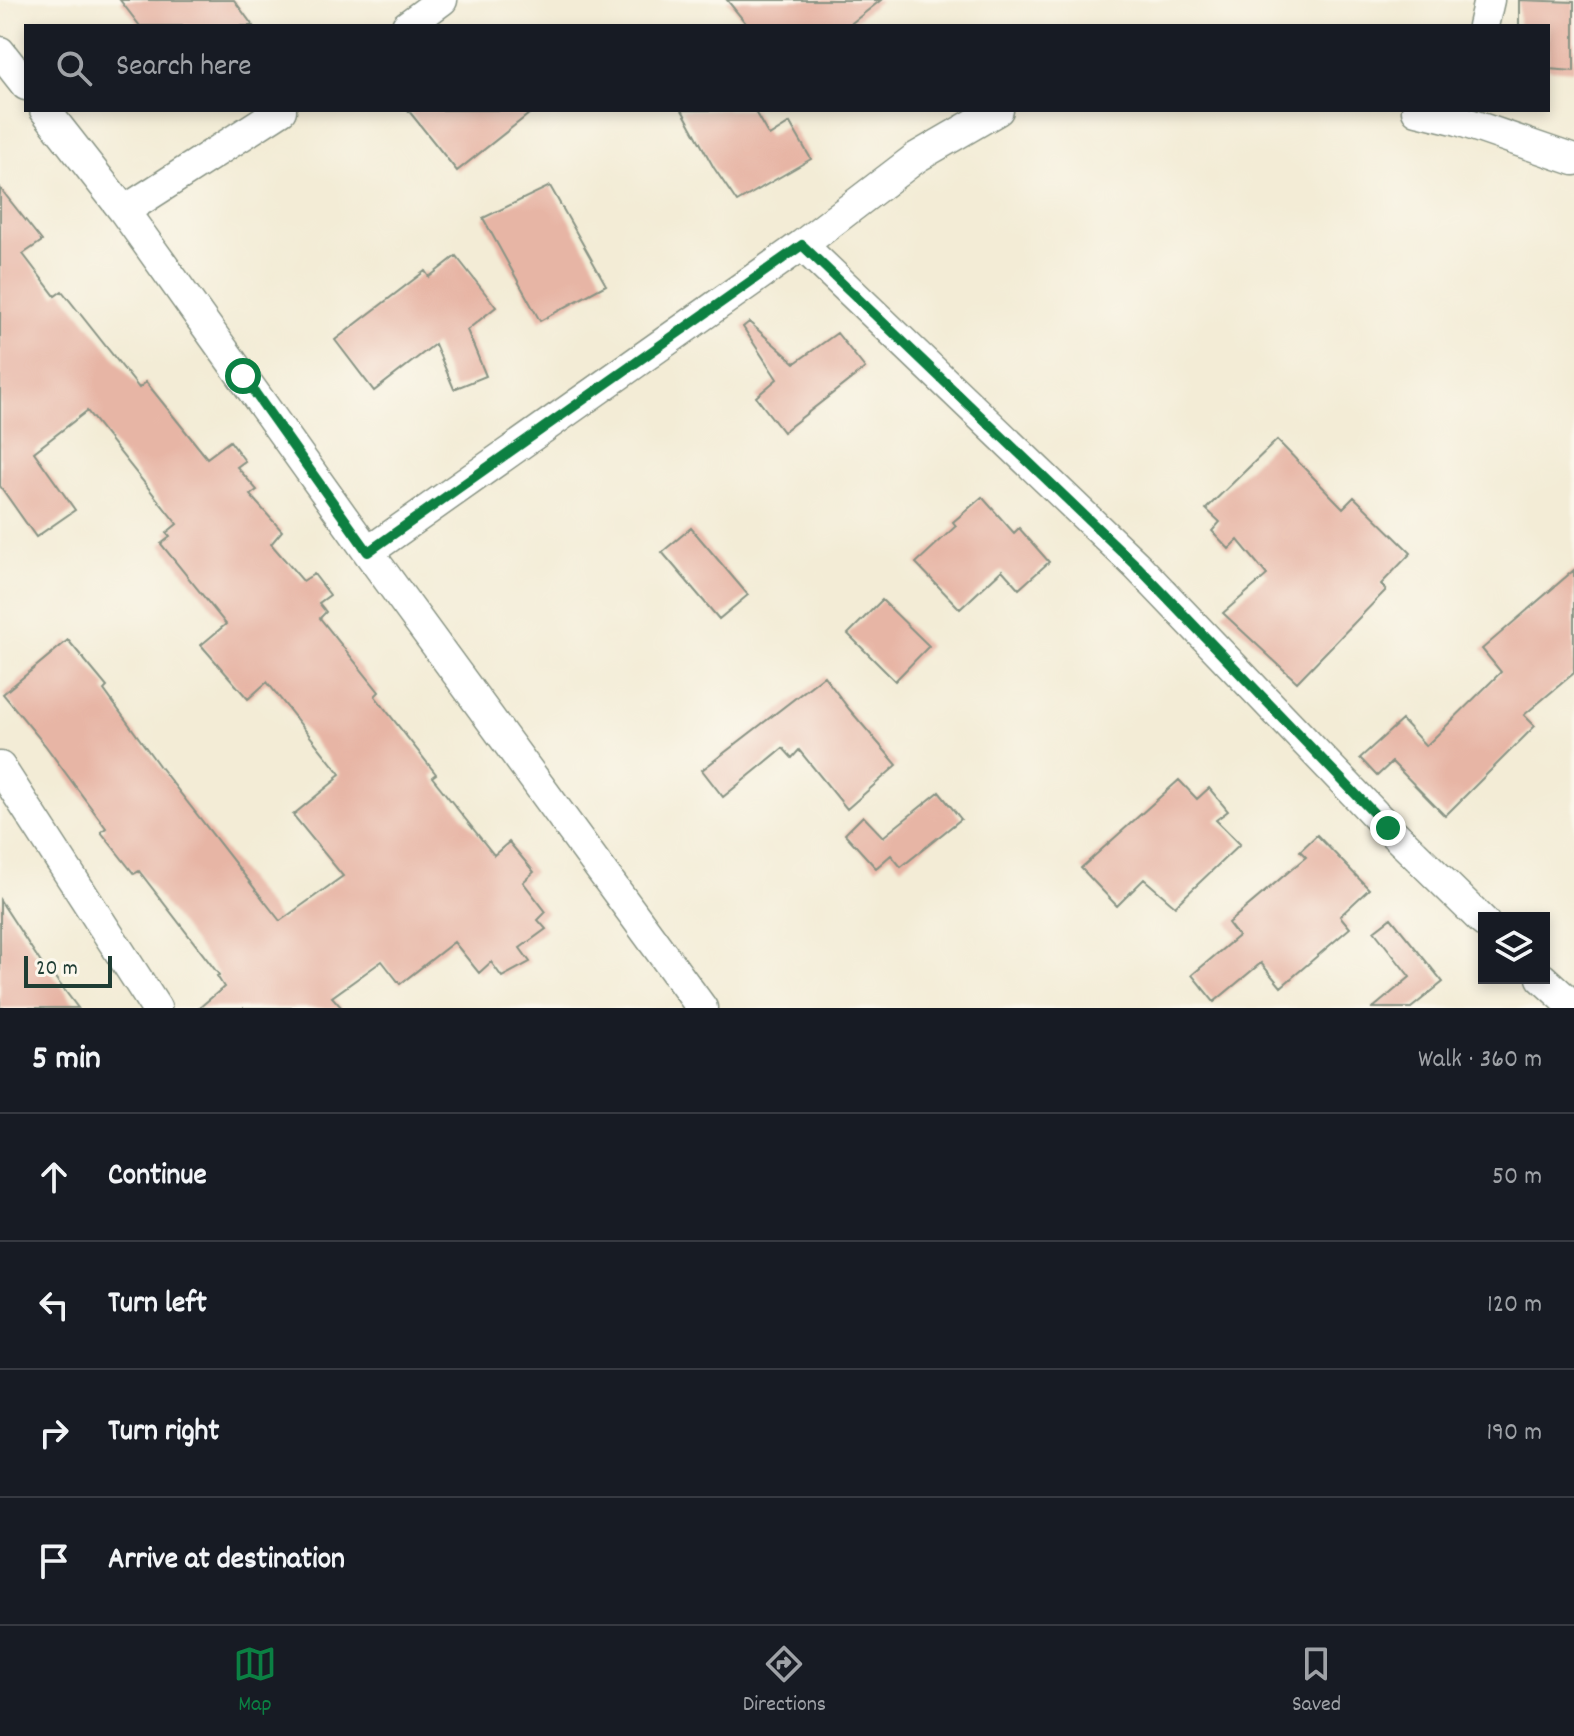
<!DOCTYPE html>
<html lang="en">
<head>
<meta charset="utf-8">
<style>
  :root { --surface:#171b24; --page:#20242c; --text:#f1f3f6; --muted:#9ea1a6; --line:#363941; --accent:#0b8043 }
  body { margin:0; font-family:Dekko,sans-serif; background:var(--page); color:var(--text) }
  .controls { position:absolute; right:24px; bottom:24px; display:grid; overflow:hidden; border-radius:0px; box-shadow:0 4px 12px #0003 }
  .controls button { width:72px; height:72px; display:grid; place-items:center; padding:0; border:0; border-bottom:2px solid var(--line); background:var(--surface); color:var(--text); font:40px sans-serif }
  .scale { position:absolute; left:24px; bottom:20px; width:88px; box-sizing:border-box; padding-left:8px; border:4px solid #1f3d34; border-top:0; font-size:22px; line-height:28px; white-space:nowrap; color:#1f3d34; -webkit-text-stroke:6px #fbf7ec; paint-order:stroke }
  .stop { position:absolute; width:24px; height:24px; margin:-18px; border:6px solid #0b8043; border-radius:50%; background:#fff }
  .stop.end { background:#0b8043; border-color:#fff; box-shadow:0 2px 8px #0008 }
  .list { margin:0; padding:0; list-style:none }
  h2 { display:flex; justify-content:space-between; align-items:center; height:104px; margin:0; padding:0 32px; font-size:34px }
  h2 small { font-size:26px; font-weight:400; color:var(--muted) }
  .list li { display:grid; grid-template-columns:52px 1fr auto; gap:24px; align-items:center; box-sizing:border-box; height:128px; padding:0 32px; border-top:2px solid var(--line) }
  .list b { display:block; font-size:30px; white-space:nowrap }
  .list em { font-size:26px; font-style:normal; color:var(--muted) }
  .icon { flex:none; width:44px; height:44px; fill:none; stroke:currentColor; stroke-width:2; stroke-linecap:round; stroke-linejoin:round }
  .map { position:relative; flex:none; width:1574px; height:1008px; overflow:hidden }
  .search { position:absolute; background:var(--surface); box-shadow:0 4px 12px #0003; left:24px; right:24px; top:24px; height:88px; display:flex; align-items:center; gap:20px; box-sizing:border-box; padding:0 28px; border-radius:0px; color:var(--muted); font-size:30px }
  .sheet { height:616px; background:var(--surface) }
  nav { display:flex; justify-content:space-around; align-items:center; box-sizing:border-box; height:112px; border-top:2px solid var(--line); background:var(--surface); font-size:22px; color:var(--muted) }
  nav a { display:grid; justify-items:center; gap:4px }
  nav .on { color:var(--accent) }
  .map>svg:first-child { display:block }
  .building { fill:#e7b5a5 }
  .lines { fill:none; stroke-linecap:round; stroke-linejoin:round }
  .street-casing { stroke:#899485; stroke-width:33 }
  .street { stroke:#fff; stroke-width:30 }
  .route { stroke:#0b8043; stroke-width:10 }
</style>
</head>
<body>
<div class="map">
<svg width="1574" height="1008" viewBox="0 0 1574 1008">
  <rect width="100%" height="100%" fill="#fbf7ec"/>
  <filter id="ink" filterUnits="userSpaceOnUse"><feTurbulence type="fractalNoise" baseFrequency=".0125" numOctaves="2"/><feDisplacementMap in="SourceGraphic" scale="16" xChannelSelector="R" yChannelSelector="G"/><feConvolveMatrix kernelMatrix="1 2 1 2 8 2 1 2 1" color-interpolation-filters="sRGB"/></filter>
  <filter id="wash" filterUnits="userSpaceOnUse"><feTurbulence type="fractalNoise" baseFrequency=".006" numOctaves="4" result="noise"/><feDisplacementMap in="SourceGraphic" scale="32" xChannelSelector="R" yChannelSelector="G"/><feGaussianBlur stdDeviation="1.8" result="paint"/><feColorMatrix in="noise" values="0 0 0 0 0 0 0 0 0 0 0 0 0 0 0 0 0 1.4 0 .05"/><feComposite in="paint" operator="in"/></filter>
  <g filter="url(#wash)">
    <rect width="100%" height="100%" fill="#f3ecd6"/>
    <g id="blocks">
      <path class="building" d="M 120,0 L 234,0 L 253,26 L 140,26 Z
        M 727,0 L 881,0 L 848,26 L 748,26 Z
        M 1519,0 L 1574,2 L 1574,71 L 1548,69 L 1548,26 L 1519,26 Z
        M 408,110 L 534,110 L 457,171 Z
        M 682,110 L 754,110 L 769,136 L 790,123 L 811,159 L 737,202 L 714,168 Z
        M 550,186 L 606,285 L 540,321 L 483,218 Z
        M 0,188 L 42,241 L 23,254 L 55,296 L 62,291 L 139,388 L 146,382 L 207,458 L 230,441 L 245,461 L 237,467 L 257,490 L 250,495 L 282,531 L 271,544 L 303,581 L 314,574 L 330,595 L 319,603 L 326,612 L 320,618 L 379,692 L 375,696 L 436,774 L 432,777 L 494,855 L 509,842 L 534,872 L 523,882 L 546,912 L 538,920 L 546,929 L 520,948 L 530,962 L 502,977 L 491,962 L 479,973 L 454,942 L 400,984 L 382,961 L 332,997 L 342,1008 L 199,1008 L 224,987 L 217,976 L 219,975 L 139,871 L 134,874 L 101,832 L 106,828 L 45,745 L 3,694 L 68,640 L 107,687 L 104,690 L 160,767 L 280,921 L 343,876 L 293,815 L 337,779 L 336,777 L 340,774 L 267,682 L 248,699 L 201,645 L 226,624 L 161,544 L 170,537 L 166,533 L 177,524 L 87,411 L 34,452 L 75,510 L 36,537 L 0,486 Z
        M 456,256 L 496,307 L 467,330 L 486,376 L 454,389 L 435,344 L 374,391 L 335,340 L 425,271 L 429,277 Z
        M 749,322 L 795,363 L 837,333 L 865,368 L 783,432 L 756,397 L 777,379 L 743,327 Z
        M 1277,440 L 1343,508 L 1354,497 L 1411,553 L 1381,584 L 1386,590 L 1297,682 L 1223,613 L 1267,575 L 1238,540 L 1229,549 L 1212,531 L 1220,522 L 1206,509 Z
        M 982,497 L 1014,533 L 1019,528 L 1049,562 L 1019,589 L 1002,570 L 960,609 L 916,563 L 956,526 L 953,522 Z
        M 691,528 L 748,595 L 719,619 L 662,552 Z
        M 1574,570 L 1574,673 L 1524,715 L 1535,726 L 1445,816 L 1392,762 L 1377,776 L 1360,758 L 1402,720 L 1426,746 L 1501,672 L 1482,649 Z
        M 882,600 L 929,646 L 895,681 L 848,634 Z
        M 824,676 L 849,709 L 897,765 L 847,809 L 799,750 L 792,758 L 783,748 L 723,797 L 702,770 Z
        M 1179,780 L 1197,799 L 1209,788 L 1228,811 L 1216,820 L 1240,844 L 1175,906 L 1144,879 L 1117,906 L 1081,868 Z
        M 939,792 L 961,819 L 901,867 L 891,855 L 876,868 L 845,834 L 863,816 L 883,837 Z
        M 1317,835 L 1369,889 L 1340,916 L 1350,928 L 1281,987 L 1261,963 L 1214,1002 L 1192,975 L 1238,936 L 1228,923 L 1306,857 L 1300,851 Z
        M 0,900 L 45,969 L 47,967 L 78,1008 L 0,1008 Z
        M 1391,918 L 1443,982 L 1411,1008 L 1373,1008 L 1410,977 L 1374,931 Z"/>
    </g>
  </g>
  <g filter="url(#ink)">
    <use href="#blocks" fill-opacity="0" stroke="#899485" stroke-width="2"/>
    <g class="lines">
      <defs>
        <path id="street" d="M 407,26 L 442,0
          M 1483,26 L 1489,0
          M 0,52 L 26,85
          M 45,110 L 124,211 L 368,552 L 702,1008
          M 1417,110 L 1458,120 L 1574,160
          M 124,211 L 281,110
          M 802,245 L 1137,566 L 1388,828 L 1484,922
          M 368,552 L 802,245 L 917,157 L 998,110
          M 0,767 L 156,1008
          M 1542,978 L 1574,1007"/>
      </defs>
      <use href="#street" class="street-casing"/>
      <use href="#street" class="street"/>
    </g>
  </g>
  <g class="lines" filter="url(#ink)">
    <path class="route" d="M 243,376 L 368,552 L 802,245 L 1137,566 L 1388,828"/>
  </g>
</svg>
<div class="controls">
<button><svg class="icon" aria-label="layers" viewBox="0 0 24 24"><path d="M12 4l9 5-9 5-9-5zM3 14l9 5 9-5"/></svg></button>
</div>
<div class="scale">20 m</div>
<div class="stop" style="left:243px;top:376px"></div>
<div class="stop end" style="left:1388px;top:828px"></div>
<div class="search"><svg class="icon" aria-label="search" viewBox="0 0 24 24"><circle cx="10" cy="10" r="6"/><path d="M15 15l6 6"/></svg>Search here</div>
</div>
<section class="sheet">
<h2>5 min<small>Walk · 360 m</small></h2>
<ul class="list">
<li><svg class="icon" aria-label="ahead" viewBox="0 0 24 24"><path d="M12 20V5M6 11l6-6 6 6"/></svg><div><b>Continue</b></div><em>50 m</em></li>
<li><svg class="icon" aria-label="left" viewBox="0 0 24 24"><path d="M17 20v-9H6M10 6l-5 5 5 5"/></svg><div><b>Turn left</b></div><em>120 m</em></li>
<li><svg class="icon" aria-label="right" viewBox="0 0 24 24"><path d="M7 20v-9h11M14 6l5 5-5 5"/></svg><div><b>Turn right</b></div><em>190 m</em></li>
<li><svg class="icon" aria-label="arrive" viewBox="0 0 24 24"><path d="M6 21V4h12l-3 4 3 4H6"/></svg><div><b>Arrive at destination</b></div></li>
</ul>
</section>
<nav>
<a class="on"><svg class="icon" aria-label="map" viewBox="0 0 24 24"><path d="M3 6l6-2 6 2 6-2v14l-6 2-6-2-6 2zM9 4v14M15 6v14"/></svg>Map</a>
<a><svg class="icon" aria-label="directions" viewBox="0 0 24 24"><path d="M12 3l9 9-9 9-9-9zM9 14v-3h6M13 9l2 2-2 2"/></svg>Directions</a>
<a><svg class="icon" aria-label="saved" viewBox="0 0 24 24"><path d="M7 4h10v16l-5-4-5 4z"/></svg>Saved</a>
</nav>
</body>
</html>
